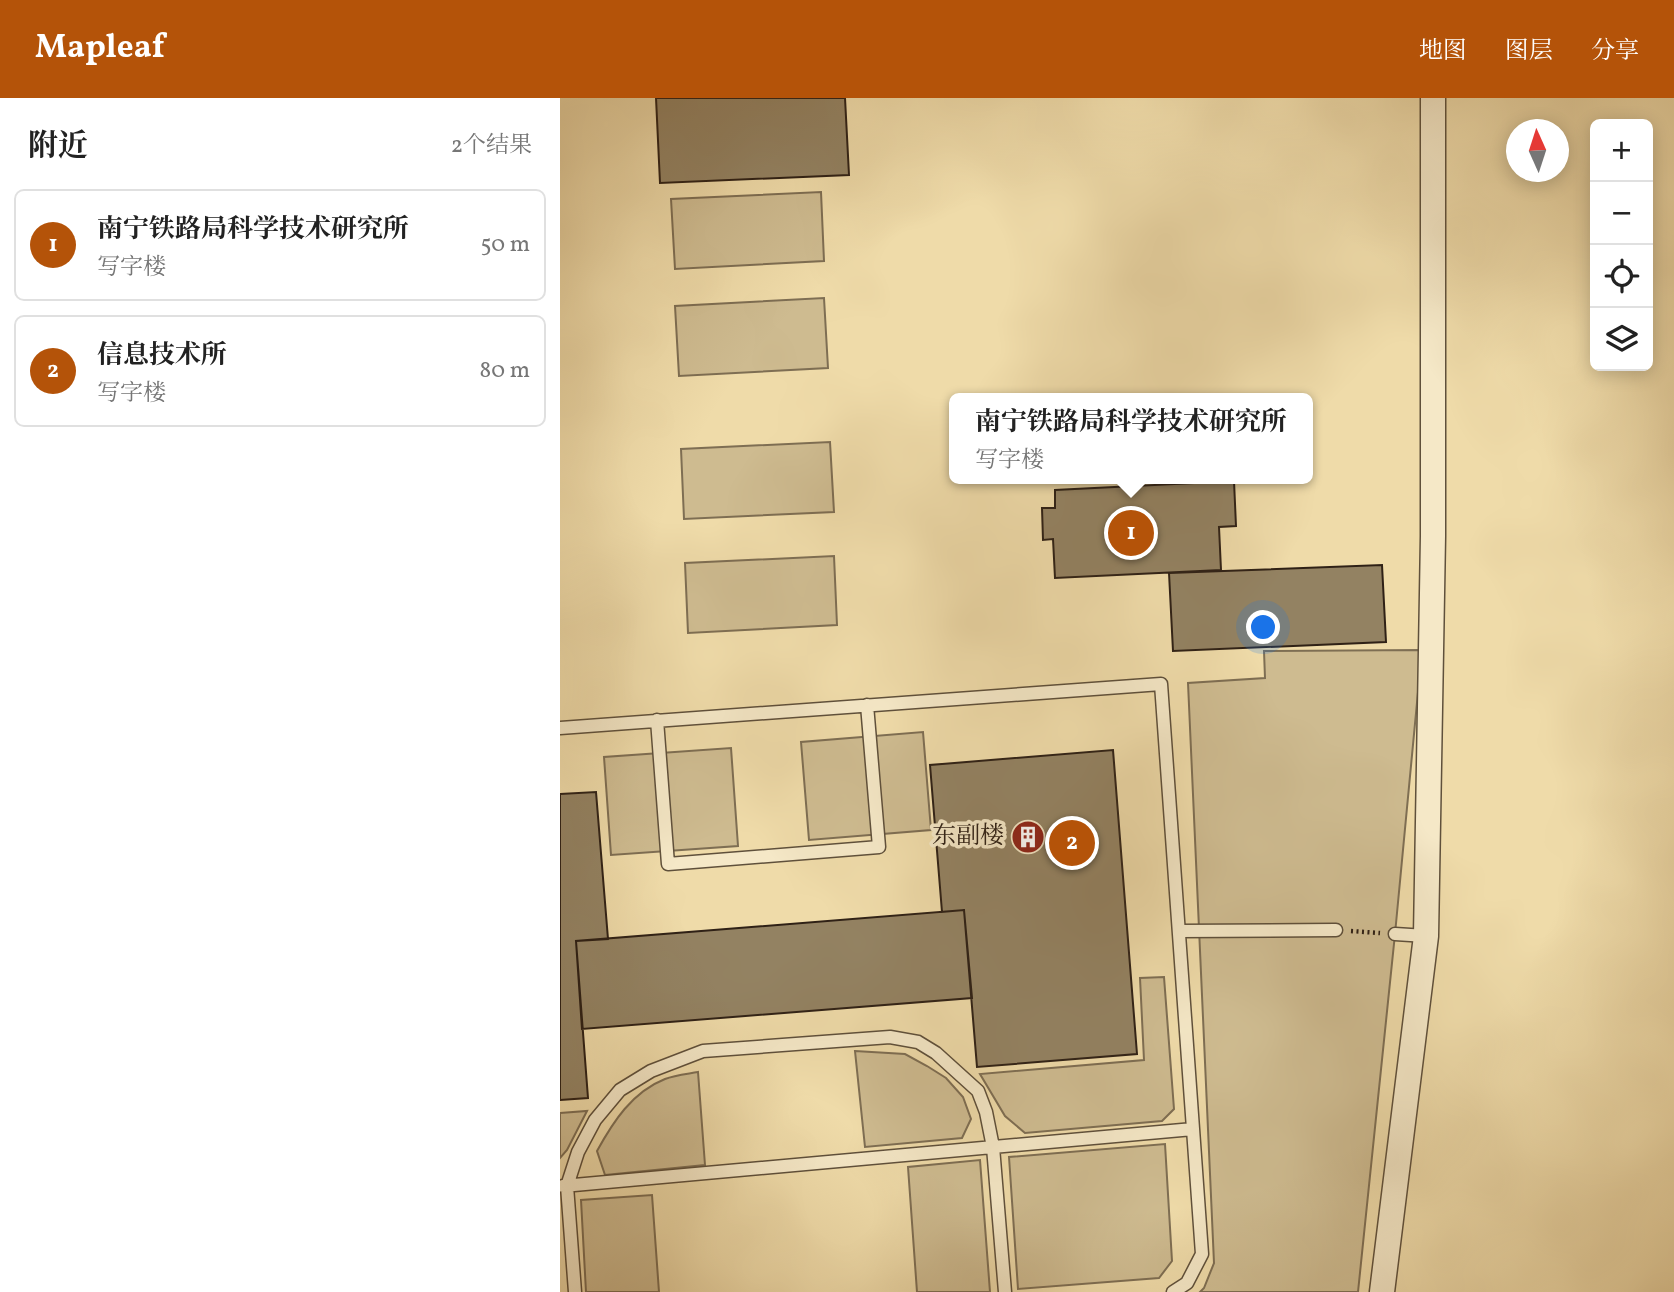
<!DOCTYPE html>
<html lang="zh">
<head>
<meta charset="utf-8">
<style>
  :root { --surface:#fff; --page:#f2f2f2; --text:#222; --muted:#767676; --line:#e0e0e0; --accent:#b45309 }
  body { margin:0; font-family:Vollkorn,"Noto Serif SC",serif; background:var(--page); color:var(--text) }
  .controls { position:absolute; right:21px; top:21px; display:grid; overflow:hidden; border-radius:10px; box-shadow:0 4px 18px #0003 }
  .controls button { width:63px; height:63px; display:grid; place-items:center; padding:0; border:0; border-bottom:2px solid var(--line); background:var(--surface); color:var(--text); font:35px sans-serif }
  .compass { position:absolute; left:946px; top:21px; width:63px; height:63px; border-radius:50%; background:var(--surface); box-shadow:0 4px 18px #0003; rotate:357deg }
  .you { position:absolute; left:704px; top:530px; width:24px; height:24px; margin:-18px; border:5px solid #fff; border-radius:50%; background:#1a73e8; box-shadow:0 0 0 10px #1a73e833 }
  .badge { display:grid; place-items:center; width:46px; height:46px; border-radius:50%; background:var(--accent); color:#fff; font-size:23px; font-weight:700 }
  .pin { position:absolute; translate:-50% -50%; border:4px solid #fff; box-shadow:0 2px 7px #0006 }
  .popup { position:absolute; left:389px; top:295px; width:364px; height:91px; box-sizing:border-box; display:grid; place-content:center; border-radius:10px; background:var(--surface); filter:drop-shadow(0 2px 5px #0005); font-size:23px; white-space:nowrap; color:var(--muted) }
  .popup b { font-size:26px; color:var(--text) }
  .popup::after { content:''; position:absolute; left:50%; top:100%; margin-left:-14px; border:14px solid transparent; border-top-color:var(--surface) }
  .list { margin:0; padding:0; list-style:none }
  h2 { display:flex; justify-content:space-between; align-items:center; height:91px; margin:0; padding:0 28px; font-size:30px }
  h2 small { font-size:23px; font-weight:400; color:var(--muted) }
  .list li { display:grid; grid-template-columns:46px 1fr auto; gap:21px; align-items:center; box-sizing:border-box; height:112px; margin:0 14px 14px; padding:0 14px; border:2px solid var(--line); border-radius:10px }
  .list b { display:block; font-size:26px; white-space:nowrap }
  .list p { margin:0; font-size:23px; white-space:nowrap; color:var(--muted) }
  .list em { font-size:23px; font-style:normal; color:var(--muted) }
  .icon { flex:none; width:38px; height:38px; fill:none; stroke:currentColor; stroke-width:2; stroke-linecap:round; stroke-linejoin:round }
  .map { position:relative; flex:none; width:1114px; height:1194px; overflow:hidden }
  header { display:flex; align-items:center; gap:42px; box-sizing:border-box; height:98px; padding:0 35px; background:var(--accent); color:#fff }
  header strong { font-size:33px }
  nav { display:flex; gap:38px; margin-inline-start:auto; font-size:24px }
  main { display:flex }
  aside { flex:1; background:var(--surface) }
  .map>svg:first-child { display:block }
  .green { fill:#cebb90; stroke:#7e6e53; stroke-width:2 }
  .building { fill:#938262; stroke:#2f2116; stroke-width:2 }
  .lines { fill:none; stroke-linecap:round; stroke-linejoin:round }
  .service-casing { stroke:#5f503b; stroke-width:15 }
  .minor-casing { stroke:#5f503b; stroke-width:27 }
  .path { stroke:#2f2116; stroke-width:4.5; stroke-dasharray:2 3.5; stroke-linecap:butt }
  .service { stroke:#f5e8c7; stroke-width:12 }
  .minor { stroke:#f5e8c7; stroke-width:24 }
  .labels { text-anchor:middle; dominant-baseline:central; stroke-width:7; stroke-linejoin:round; paint-order:stroke }
  .poi-label { font-size:24px; fill:#2f2116; stroke:#f5e8c7; text-anchor:end }
</style>
</head>
<body>
<header>
<strong>Mapleaf</strong>
<nav><a>地图</a><a>图层</a><a>分享</a></nav>
</header>
<main>
<aside>
<h2>附近<small>2个结果</small></h2>
<ul class="list">
<li><span class="badge">1</span><div><b>南宁铁路局科学技术研究所</b><p>写字楼</p></div><em>50 m</em></li>
<li><span class="badge">2</span><div><b>信息技术所</b><p>写字楼</p></div><em>80 m</em></li>
</ul>
</aside>
<div class="map">
<svg width="1114" height="1194" viewBox="0 0 1114 1194">
  <rect width="100%" height="100%" fill="#efdba9"/>
  <filter id="stains"><feTurbulence type="fractalNoise" baseFrequency=".00286" numOctaves="4"/><feColorMatrix values="0 0 0 0 .2 0 0 0 0 .09 0 0 0 0 .02 0 0 0 .5 -.17"/></filter>
  <radialGradient id="worn" r=".72"><stop offset=".6" stop-color="#630" stop-opacity="0"/><stop offset="1" stop-color="#630" stop-opacity=".3"/></radialGradient>
  <path class="green" d="M 261,94 L 264,163 L 115,171 L 111,101 Z
    M 264,200 L 268,270 L 119,278 L 115,208 Z
    M 270,344 L 274,414 L 124,421 L 121,351 Z
    M 274,458 L 277,527 L 128,535 L 125,465 Z
    M 862,552 L 835,836 L 798,1194 L 640,1194 L 644,1190 L 654,1165 L 628,585 L 705,580 L 704,553 Z
    M 363,634 L 371,732 L 249,742 L 241,644 Z
    M 171,650 L 178,748 L 51,757 L 44,659 Z
    M 604,879 L 614,1011 L 602,1023 L 465,1035 L 445,1018 L 420,976 L 584,962 L 580,880 Z
    M 295,953 L 345,956 L 367,968 L 386,980 L 403,999 L 411,1021 L 402,1040 L 305,1049 Z
    M 138,974 L 145,1067 L 45,1077 L 37,1053 C 53,1024 72,994 105,981 C 115,977 127,976 138,974 Z
    M 27,1013 L 7,1052 L 0,1060 L 0,1015 Z
    M 605,1046 L 612,1163 L 599,1180 L 458,1191 L 449,1059 Z
    M 420,1062 L 430,1194 L 357,1194 L 348,1069 Z
    M 92,1097 L 99,1194 L 26,1194 L 21,1102 Z"/>
  <path class="building" d="M 96,0 L 285,0 L 289,77 L 100,85 Z
    M 674,383 L 676,428 L 659,429 L 661,472 L 495,480 L 493,441 L 483,442 L 482,410 L 495,410 L 495,392 Z
    M 822,467 L 826,544 L 613,553 L 609,475 Z
    M 553,652 L 577,956 L 417,969 L 404,812 L 382,814 L 370,667 Z
    M 36,694 L 48,841 L 16,843 L 28,1000 L 0,1002 L 0,696 Z
    M 404,812 L 412,900 L 22,931 L 16,843 Z"/>
  <g class="lines">
    <defs>
      <path id="service" d="M 97,622 L 108,766 L 319,749 L 307,607
        M 0,630 L 601,586 L 642,1156 L 627,1185 L 613,1194
        M 619,833 L 776,832
        M 835,836 L 866,838
        M 3,1088 L 633,1031
        M 15,1194 L 7,1088 L 18,1054 L 35,1022 L 60,992 L 91,973 L 143,953 L 330,939 L 358,944 L 376,955 L 418,993 L 426,1014 L 433,1049 L 445,1194"/>
      <path id="minor" d="M 822,1194 L 866,838 L 873,438 L 873,0"/>
    </defs>
    <use href="#service" class="service-casing"/>
    <use href="#minor" class="minor-casing"/>
    <path class="path" d="M 791,833 L 820,835"/>
    <use href="#service" class="service"/>
    <use href="#minor" class="minor"/>
  </g>
  <defs>
    <symbol id="building-disc" viewBox="-11 -11 22 22"><circle r="9.5" fill="#8f2418" stroke="#f5e8c7"/><path d="M-4-6H4V6H1V3H-1V6H-4ZM-2.5-4.3h1.7v1.8h-1.7ZM.8-4.3h1.7v1.8H.8ZM-2.5-1h1.7V.8h-1.7ZM.8-1h1.7V.8H.8Z" fill="#fff"/></symbol>
  </defs>
  <g fill-rule="evenodd">
    <use href="#building-disc" x="449" y="720" width="38" height="38"/>
  </g>
  <g class="labels">
    <g class="poi-label">
      <text x="444" y="739">东副楼</text>
    </g>
  </g>
  <rect width="100%" height="100%" filter="url(#stains)"/>
  <rect width="100%" height="100%" fill="url(#worn)"/>
</svg>
<div class="controls">
<button>+</button>
<button>−</button>
<button><svg class="icon" aria-label="locate" viewBox="0 0 24 24"><circle cx="12" cy="12" r="6"/><path d="M12 2v4M12 18v4M2 12h4M18 12h4"/></svg></button>
<button><svg class="icon" aria-label="layers" viewBox="0 0 24 24"><path d="M12 4l9 5-9 5-9-5zM3 14l9 5 9-5"/></svg></button>
</div>
<svg class="compass" viewBox="-18 -18 36 36"><path d="M0-13l5 13h-10z" fill="#e53935"/><path d="M0 13l5-13h-10z" fill="#767676"/></svg>
<div class="you"></div>
<div class="pin badge" style="left:571px;top:435px">1</div>
<div class="popup"><b>南宁铁路局科学技术研究所</b>写字楼</div>
<div class="pin badge" style="left:512px;top:745px">2</div>
</div>
</main>
</body>
</html>
